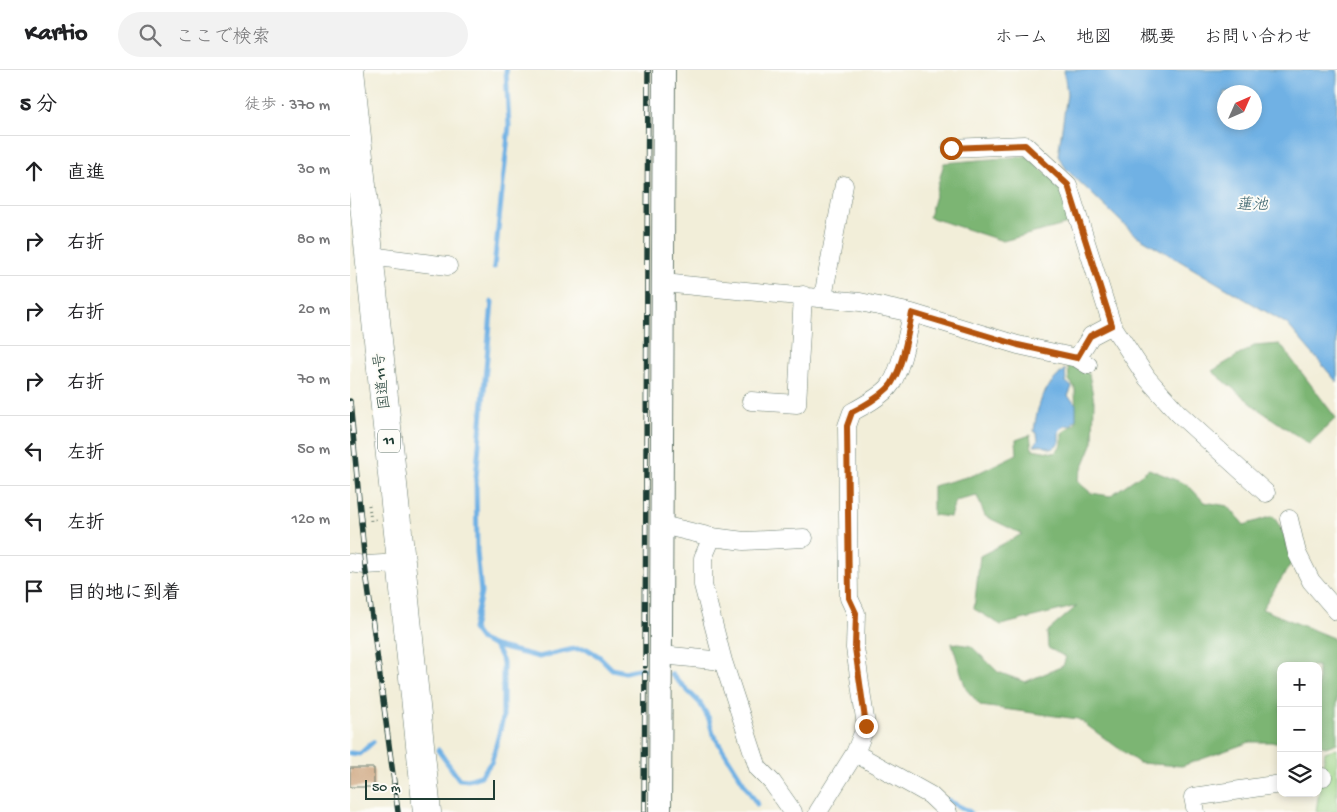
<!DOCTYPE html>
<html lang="ja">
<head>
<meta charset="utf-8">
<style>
  :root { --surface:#fff; --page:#f2f2f2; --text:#202124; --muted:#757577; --line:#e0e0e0 }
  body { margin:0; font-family:"Gochi Hand","Klee One",sans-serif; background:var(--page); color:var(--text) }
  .controls { position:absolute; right:15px; bottom:15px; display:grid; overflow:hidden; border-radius:10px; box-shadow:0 2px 8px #0003 }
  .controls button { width:45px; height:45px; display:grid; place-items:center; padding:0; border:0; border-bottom:1px solid var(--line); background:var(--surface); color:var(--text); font:25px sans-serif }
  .compass { position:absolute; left:867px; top:15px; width:45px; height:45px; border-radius:50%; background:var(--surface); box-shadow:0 2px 8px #0003; rotate:45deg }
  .scale { position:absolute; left:15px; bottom:12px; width:130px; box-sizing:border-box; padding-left:5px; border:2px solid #1f3d34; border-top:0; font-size:14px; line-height:18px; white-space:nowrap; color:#1f3d34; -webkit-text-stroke:4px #fdfcf7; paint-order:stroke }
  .stop { position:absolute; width:15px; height:15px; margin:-11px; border:4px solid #b45309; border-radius:50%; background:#fff }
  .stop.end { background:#b45309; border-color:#fff; box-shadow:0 1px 5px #0008 }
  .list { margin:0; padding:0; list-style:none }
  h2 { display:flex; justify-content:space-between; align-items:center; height:65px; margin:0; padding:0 20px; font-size:21px }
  h2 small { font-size:16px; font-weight:400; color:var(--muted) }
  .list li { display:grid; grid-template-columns:32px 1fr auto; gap:15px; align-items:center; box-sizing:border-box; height:70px; padding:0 20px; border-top:1px solid var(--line) }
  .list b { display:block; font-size:19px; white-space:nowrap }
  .list em { font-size:16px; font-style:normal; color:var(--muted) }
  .icon { flex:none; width:28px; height:28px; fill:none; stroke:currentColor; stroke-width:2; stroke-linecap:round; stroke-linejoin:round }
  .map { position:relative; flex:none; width:987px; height:742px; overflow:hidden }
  header { display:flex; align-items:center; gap:30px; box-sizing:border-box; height:70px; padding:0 25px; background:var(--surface); border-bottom:1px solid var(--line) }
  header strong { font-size:24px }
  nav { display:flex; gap:28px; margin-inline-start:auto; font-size:18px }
  .search { width:350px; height:45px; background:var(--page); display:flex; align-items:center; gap:12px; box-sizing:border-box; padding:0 18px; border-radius:28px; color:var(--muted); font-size:19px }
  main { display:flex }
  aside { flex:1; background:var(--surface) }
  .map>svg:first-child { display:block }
  .green { fill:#9bd386; stroke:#5d885d }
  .forest { fill:#7cb573; stroke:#4e7954 }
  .water { fill:#6fb1e4; stroke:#47778c; fill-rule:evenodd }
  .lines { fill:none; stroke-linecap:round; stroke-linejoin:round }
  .stream { stroke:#6fb1e4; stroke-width:5 }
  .building { fill:#d4b18f }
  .minor-casing { stroke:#697b6e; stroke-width:19 }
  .tertiary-casing { stroke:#697b6e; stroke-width:24 }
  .trunk-casing { stroke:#697b6e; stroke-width:29 }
  .path { stroke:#697b6e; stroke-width:3; stroke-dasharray:1 4; stroke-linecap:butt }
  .minor { stroke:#fff; stroke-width:18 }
  .tertiary { stroke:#fff; stroke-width:22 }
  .trunk { stroke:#fff; stroke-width:28 }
  .rail-casing { stroke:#1f3d34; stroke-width:5.5 }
  .rail { stroke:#fdfcf7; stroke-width:4; stroke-dasharray:11; stroke-linecap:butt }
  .route { stroke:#b45309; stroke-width:6 }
  .labels { text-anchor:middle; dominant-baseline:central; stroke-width:4; stroke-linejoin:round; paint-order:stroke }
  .shield { fill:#fdfcf7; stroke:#62766e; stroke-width:1 }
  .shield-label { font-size:14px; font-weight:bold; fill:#1f3d34 }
  .street-label { font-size:15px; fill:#1f3d34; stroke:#fdfcf7 }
  .water-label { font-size:16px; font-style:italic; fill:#376069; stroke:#fdfcf7 }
</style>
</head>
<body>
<header>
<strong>Kartio</strong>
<div class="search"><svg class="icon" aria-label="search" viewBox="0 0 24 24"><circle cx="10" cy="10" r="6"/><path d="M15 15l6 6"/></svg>ここで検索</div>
<nav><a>ホーム</a><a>地図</a><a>概要</a><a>お問い合わせ</a></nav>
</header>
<main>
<aside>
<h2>5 分<small>徒歩 · 370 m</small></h2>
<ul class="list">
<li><svg class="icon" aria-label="ahead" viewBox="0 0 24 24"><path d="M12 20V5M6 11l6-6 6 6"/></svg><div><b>直進</b></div><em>30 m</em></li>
<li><svg class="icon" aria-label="right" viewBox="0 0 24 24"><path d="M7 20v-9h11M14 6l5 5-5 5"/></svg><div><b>右折</b></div><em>80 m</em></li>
<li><svg class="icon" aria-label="right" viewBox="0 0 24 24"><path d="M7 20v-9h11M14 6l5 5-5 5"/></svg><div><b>右折</b></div><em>20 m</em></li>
<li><svg class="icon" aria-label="right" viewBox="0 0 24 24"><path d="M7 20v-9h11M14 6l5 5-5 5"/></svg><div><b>右折</b></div><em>70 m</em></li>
<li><svg class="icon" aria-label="left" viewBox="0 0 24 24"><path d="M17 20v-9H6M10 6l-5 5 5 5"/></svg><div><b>左折</b></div><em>50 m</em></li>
<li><svg class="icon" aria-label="left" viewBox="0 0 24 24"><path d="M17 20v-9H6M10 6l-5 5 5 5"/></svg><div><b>左折</b></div><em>120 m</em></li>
<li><svg class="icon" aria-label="arrive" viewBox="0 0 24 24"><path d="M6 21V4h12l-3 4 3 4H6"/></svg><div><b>目的地に到着</b></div></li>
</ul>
</aside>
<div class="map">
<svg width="987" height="742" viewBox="0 0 987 742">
  <rect width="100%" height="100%" fill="#fdfcf7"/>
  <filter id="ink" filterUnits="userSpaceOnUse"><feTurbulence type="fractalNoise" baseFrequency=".02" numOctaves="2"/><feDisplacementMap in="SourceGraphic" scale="10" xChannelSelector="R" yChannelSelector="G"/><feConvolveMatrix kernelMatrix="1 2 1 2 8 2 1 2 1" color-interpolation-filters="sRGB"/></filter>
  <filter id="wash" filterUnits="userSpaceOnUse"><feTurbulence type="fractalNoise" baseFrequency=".0096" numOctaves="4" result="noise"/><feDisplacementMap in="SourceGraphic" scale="20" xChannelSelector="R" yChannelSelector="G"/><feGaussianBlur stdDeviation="1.12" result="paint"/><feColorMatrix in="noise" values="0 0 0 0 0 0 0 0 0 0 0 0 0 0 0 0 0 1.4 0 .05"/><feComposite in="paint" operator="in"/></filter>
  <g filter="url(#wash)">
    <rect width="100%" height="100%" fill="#f2eed9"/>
    <path class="green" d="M 987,678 L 987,742 L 966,742 L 975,682 Z"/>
    <path class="forest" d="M 677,86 L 710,115 L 722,153 L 653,171 L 579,147 L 594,93 Z
      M 930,274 L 986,348 L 959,374 L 908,339 L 862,301 L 904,276 Z
      M 718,294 L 739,304 L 744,331 L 743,372 L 727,411 L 741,423 L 760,426 L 799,399 L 838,415 L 854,432 L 878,436 L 894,455 L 923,446 L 933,461 L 942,492 L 912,539 L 983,568 L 987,578 L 987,673 L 976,677 L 968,675 L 968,596 L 931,596 L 931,672 L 900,672 L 832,696 L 789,693 L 728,649 L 631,636 L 616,619 L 602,573 L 621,576 L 648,602 L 675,612 L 713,596 L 716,587 L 698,578 L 697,562 L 727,536 L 651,555 L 624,539 L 630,486 L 672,464 L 635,446 L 627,426 L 605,431 L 600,447 L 583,445 L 583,416 L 624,405 L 667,384 L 666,370 L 680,365 L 682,379 L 705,383 L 712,374 L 712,363 L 726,353 L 725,318 L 719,310 Z"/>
    <path class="water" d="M 714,0 L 987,0 L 987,312 L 937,254 L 784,164 L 717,100 L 708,86 L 717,24 ZM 874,22 L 904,22 L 904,52 L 874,52 Z
      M 715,299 L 716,312 L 722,317 L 718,326 L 726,334 L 726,349 L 721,355 L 714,356 L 709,361 L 709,373 L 702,379 L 690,375 L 684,376 L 688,370 L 687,363 L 684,361 C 688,331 693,319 715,299 Z"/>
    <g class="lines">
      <path class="stream" d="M 144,197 L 159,56 L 156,0
        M 145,576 L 189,587 L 224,579 L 237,579 L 250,587 L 262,599 L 275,602 L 288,599 L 302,600
        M 321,604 L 350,633 L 359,649 L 363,664 L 407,734
        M 88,680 L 109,709 L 118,710 L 131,706 L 142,691 L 153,648 L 153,592 L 145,576 L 131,570 L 123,559 L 131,523 L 127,482 L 126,408 L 142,232
        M 0,683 L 10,684 L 23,672
        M 597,730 L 620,742"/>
    </g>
    <g id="blocks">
      <path class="building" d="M 0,698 L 24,698 L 24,717 L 0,717 Z"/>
    </g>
  </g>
  <g filter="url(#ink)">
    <use href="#blocks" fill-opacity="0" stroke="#697b6e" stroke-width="1"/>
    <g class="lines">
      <defs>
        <path id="minor" d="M 601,78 L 675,75 L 718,115 L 762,255 L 797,308 L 828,343 L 916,423
          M 20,186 L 98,196
          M 313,213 L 510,232 L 562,243 L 668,275 L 727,288 L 738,295
          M 473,227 L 494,115
          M 727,288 L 741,266 L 762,255
          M 401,331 L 447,334 L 453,225
          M 939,449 L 947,483 L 961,511 L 987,541
          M 312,455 L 362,467 L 394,471 L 454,468
          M 362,467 L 353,488 L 353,515 L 373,591 L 408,698 L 422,712 L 443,742
          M 0,493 L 15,495 L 52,493
          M 311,585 L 373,591
          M 505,683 L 580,725 L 598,742
          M 968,708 L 973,707
          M 468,742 L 505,683 L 516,656 L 505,578 L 506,543 L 499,528 L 497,356 L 502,342 C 515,335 528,328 538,318 C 551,304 558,262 562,243
          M 846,742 L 843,727 L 931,714"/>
        <path id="tertiary" d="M 310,742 L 314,0"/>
        <path id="trunk" d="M 0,0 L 77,742"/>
      </defs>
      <use href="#minor" class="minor-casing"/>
      <use href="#tertiary" class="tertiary-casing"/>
      <use href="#trunk" class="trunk-casing"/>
      <path class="path" d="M 19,435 L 21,451 L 26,450"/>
      <use href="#minor" class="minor"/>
      <use href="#tertiary" class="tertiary"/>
      <use href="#trunk" class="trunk"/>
      <defs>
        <path id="rail" d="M 0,331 L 15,495 L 48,742
          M 295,596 L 298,0
          M 294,742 L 295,603"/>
      </defs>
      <use href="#rail" class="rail-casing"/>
      <use href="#rail" class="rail"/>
    </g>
  </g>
  <g class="lines" filter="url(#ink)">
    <path class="route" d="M 516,656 L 505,578 L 506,543 L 499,528 L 497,356 L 502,342 C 515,335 528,328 538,318 C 552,304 558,262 562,243 L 668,275 L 727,288 L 740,266 L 762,255 L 718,115 L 675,75 L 601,78"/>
  </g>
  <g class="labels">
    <rect class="shield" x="28" y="359.5" width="22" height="23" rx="4"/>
    <g class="shield-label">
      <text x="39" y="371">11</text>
    </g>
    <g class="street-label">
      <text transform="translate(33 311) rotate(-96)">国道11号</text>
    </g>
    <g class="water-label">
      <text x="902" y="136">蓮池</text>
    </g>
  </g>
</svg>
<div class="controls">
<button>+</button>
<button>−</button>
<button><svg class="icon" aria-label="layers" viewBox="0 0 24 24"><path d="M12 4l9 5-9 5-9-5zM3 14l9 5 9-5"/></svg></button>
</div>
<svg class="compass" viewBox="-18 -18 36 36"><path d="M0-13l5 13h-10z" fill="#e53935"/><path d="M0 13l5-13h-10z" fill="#757577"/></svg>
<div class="scale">50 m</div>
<div class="stop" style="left:601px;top:78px"></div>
<div class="stop end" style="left:516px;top:656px"></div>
</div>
</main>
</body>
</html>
